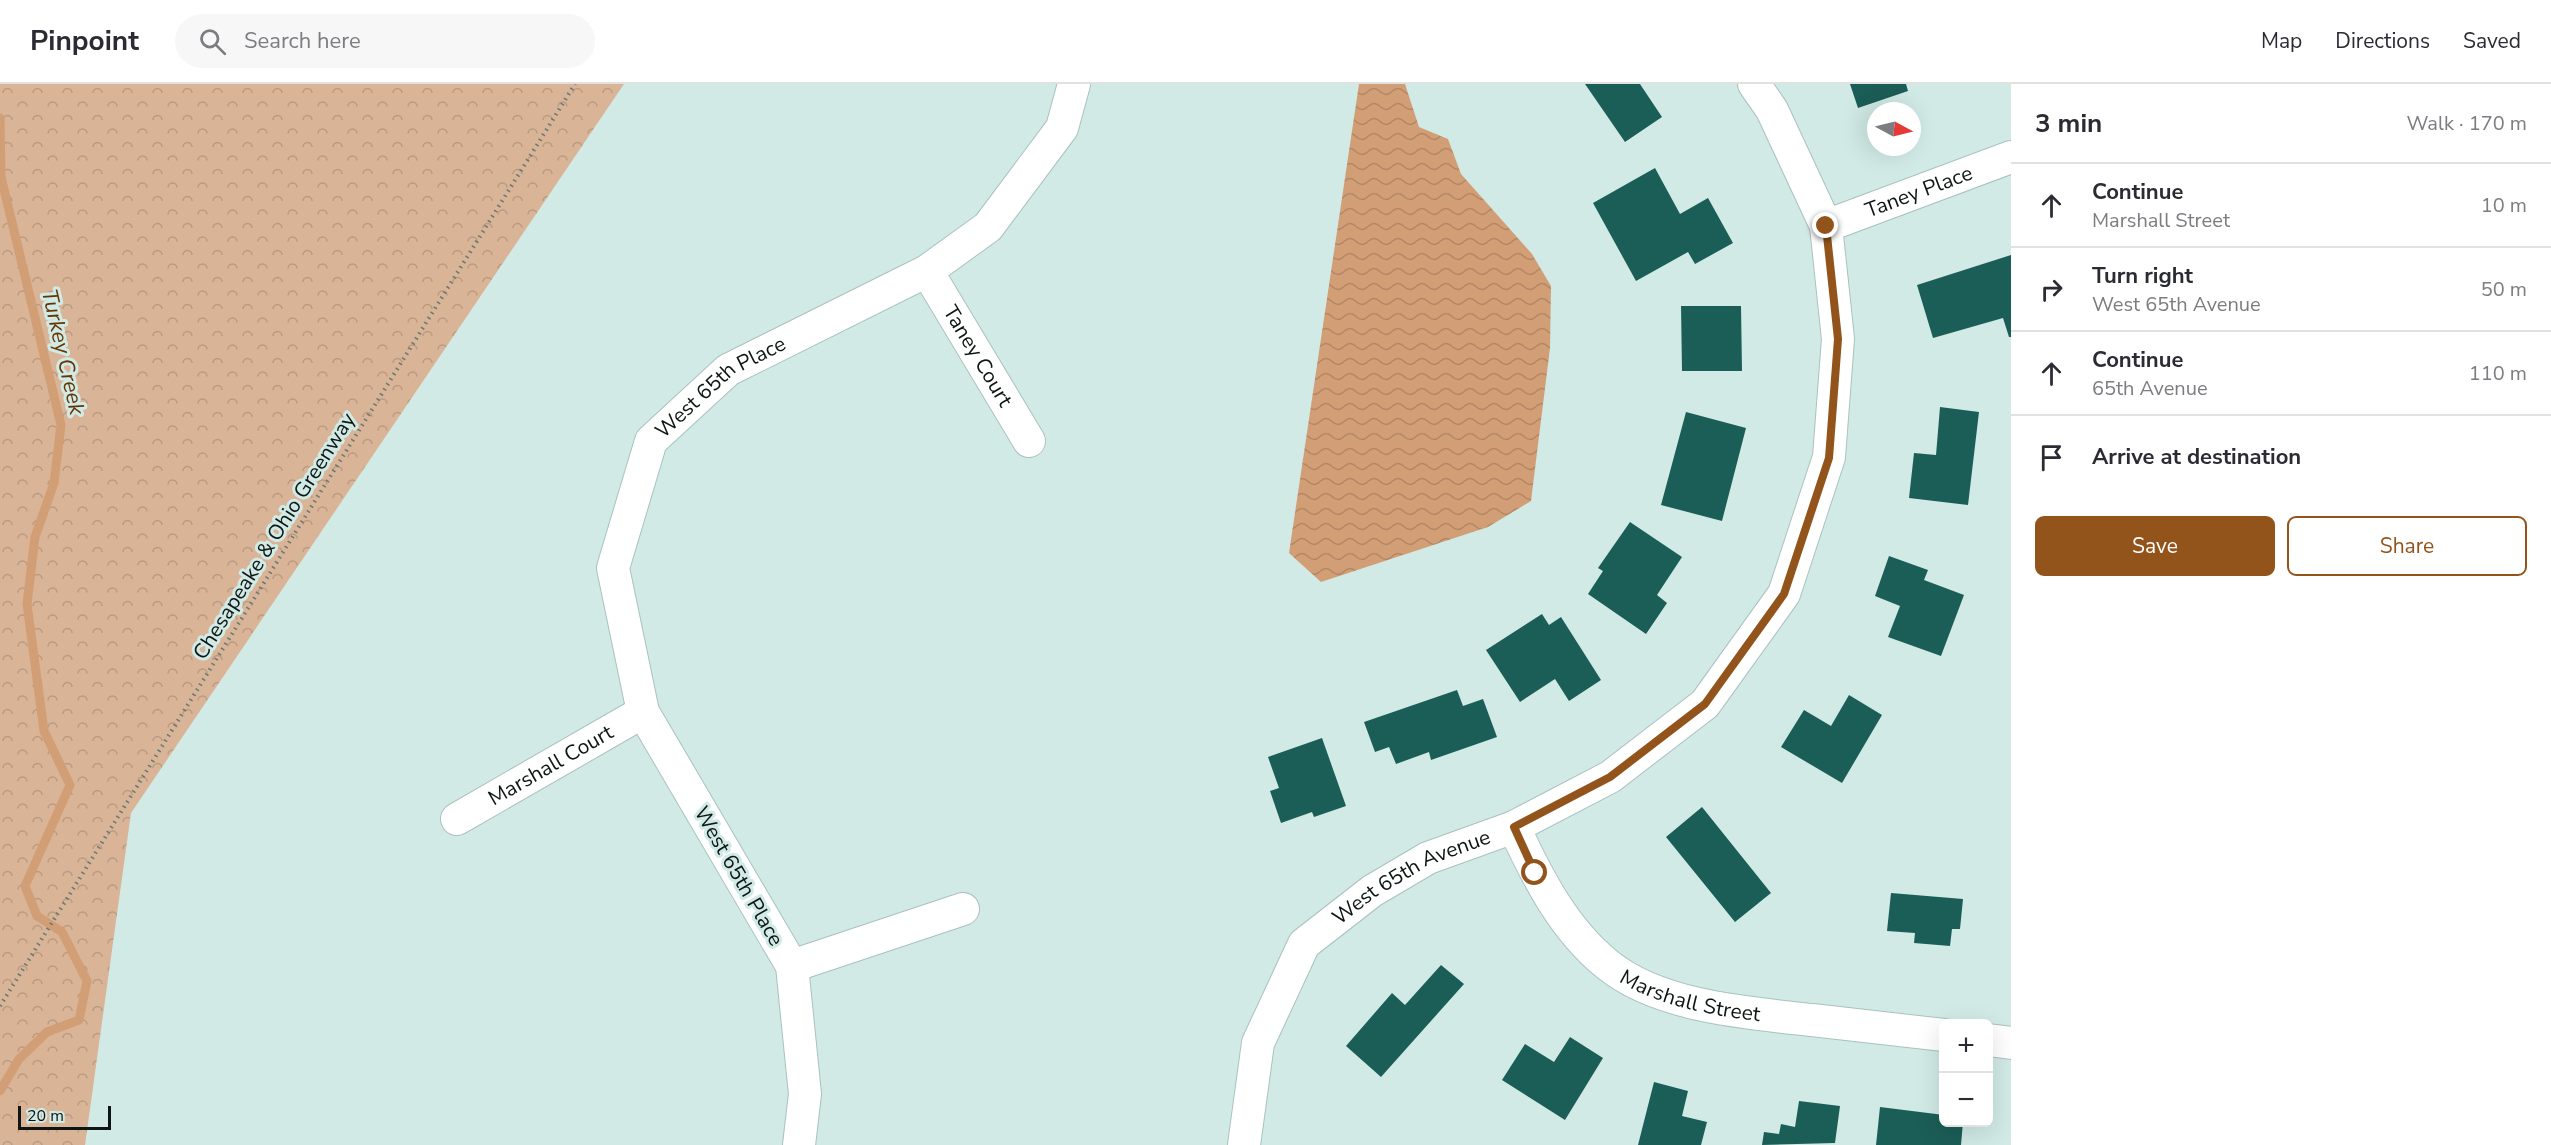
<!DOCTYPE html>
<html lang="en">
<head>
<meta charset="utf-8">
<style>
  :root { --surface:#fff; --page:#f7f7f7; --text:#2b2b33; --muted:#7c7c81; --line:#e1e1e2; --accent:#93541b }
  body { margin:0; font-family:"Nunito Sans",sans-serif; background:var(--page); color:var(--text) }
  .controls { position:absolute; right:18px; bottom:18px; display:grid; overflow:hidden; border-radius:9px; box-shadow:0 6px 24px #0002 }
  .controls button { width:54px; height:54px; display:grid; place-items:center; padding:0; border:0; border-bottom:2px solid var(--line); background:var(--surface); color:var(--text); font:30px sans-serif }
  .compass { position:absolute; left:1867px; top:18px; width:54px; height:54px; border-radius:50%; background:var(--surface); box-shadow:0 6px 24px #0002; rotate:97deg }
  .scale { position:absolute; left:18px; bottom:15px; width:93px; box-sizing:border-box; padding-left:6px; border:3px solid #0d1614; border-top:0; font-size:16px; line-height:21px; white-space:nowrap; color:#0d1614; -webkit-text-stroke:4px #d1eae6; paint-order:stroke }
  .stop { position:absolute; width:18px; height:18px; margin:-14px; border:4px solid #93541b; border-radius:50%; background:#fff }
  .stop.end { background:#93541b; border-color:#fff; box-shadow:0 2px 6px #0008 }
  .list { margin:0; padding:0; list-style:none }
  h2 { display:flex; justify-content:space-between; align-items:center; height:78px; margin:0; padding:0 24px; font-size:26px }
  h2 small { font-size:20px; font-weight:400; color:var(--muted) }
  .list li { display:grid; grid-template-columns:39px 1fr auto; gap:18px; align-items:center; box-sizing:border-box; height:84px; padding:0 24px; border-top:2px solid var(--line) }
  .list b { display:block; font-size:22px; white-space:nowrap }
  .list p { margin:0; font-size:20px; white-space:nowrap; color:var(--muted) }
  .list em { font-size:20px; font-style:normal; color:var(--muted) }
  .actions { display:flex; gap:12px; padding:18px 24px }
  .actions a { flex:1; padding:14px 0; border:2px solid var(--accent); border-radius:9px; text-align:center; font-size:21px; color:var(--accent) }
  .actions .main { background:var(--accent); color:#fff }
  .icon { flex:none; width:33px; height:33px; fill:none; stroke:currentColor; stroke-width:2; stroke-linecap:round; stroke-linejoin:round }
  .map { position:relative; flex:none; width:2011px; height:1061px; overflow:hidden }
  header { display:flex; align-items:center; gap:36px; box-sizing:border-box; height:84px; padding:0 30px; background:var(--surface); border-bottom:2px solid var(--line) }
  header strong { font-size:28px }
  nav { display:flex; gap:33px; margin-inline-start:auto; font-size:21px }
  .search { width:420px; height:54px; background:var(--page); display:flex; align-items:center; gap:15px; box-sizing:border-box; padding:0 21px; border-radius:33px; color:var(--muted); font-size:22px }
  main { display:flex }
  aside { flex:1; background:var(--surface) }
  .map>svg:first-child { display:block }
  .forest { fill:url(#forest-crowns) }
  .water { fill:url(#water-waves) }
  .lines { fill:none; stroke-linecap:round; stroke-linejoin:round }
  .stream { stroke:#d29e76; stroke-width:9 }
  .building { fill:#1b5e57 }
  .minor-casing { stroke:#aac2be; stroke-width:34 }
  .path { stroke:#677875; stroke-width:4; stroke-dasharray:1.5 4.5; stroke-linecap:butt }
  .minor { stroke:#fff; stroke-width:32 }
  .route { stroke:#93541b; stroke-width:8 }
  .labels { text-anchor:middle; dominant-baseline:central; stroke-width:6; stroke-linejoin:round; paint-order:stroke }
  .street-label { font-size:21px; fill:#0d1614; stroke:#d1eae6 }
  .water-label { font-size:22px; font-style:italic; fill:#653401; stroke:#d1eae6 }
</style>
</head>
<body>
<header>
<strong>Pinpoint</strong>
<div class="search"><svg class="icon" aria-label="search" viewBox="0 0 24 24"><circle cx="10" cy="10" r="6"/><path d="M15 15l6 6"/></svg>Search here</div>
<nav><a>Map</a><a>Directions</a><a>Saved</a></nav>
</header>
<main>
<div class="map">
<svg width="2011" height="1061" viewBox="0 0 2011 1061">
  <defs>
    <pattern id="forest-crowns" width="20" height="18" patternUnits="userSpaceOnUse" patternTransform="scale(1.5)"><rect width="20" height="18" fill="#dab497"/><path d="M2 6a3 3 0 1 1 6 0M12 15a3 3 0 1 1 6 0" fill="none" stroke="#ba9a81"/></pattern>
    <pattern id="water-waves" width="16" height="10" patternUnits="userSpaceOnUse" patternTransform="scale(1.5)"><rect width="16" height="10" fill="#d29e76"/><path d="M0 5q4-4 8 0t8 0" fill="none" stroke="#b38765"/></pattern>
  </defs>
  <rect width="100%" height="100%" fill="#d1eae6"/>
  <path class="forest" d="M 0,0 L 624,0 L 131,729 L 85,1061 L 0,1061 Z"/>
  <path class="water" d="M 1359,0 L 1405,0 L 1419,43 L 1448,55 L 1461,90 L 1532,170 L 1551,202 L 1550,264 L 1531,417 L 1488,443 L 1321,498 L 1289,469 Z"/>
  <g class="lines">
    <path class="stream" d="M 0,34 L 1,93 L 61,341 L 54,399 L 35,453 L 27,520 L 44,647 L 70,701 L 25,802 L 37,832 L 62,848 L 87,897 L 79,936 L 47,948 L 19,975 L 0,1007"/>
  </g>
  <path class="building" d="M 1585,0 L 1640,0 L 1662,33 L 1625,58 Z
    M 1850,0 L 1906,0 L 1908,7 L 1858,24 Z
    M 1655,84 L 1680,130 L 1708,114 L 1733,159 L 1695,180 L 1688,168 L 1636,197 L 1593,119 Z
    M 2011,171 L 2011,253 L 2009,253 L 2003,234 L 1933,254 L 1917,201 Z
    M 1681,222 L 1741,222 L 1742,287 L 1682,287 Z
    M 1940,323 L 1979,328 L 1968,421 L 1909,414 L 1914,369 L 1936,371 Z
    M 1686,328 L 1746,344 L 1722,437 L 1661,421 Z
    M 1630,438 L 1682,473 L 1657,511 L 1667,519 L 1646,550 L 1588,510 L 1603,487 L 1598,484 Z
    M 1889,472 L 1928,486 L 1924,496 L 1964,511 L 1941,572 L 1888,553 L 1900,522 L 1875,512 Z
    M 1542,530 L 1549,541 L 1561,533 L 1601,596 L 1569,617 L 1555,595 L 1520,618 L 1486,566 Z
    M 1457,606 L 1463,622 L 1483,615 L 1497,653 L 1431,676 L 1429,668 L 1396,680 L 1389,663 L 1375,668 L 1364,638 Z
    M 1849,611 L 1882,631 L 1842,699 L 1781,663 L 1804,626 L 1831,642 Z
    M 1322,654 L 1346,722 L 1314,733 L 1312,728 L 1281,739 L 1270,707 L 1279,704 L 1268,673 Z
    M 1702,723 L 1771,809 L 1735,838 L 1666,753 Z
    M 1891,809 L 1963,815 L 1960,845 L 1952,845 L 1950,862 L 1914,859 L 1915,849 L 1887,847 Z
    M 1441,881 L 1464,900 L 1381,993 L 1346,962 L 1392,909 L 1405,921 Z
    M 1570,953 L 1603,974 L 1565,1036 L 1502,996 L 1525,960 L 1554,978 Z
    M 1654,998 L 1688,1007 L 1682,1032 L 1707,1038 L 1701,1061 L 1638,1061 Z
    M 1799,1017 L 1840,1022 L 1835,1059 L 1762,1061 L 1764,1048 L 1779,1050 L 1781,1040 L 1795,1043 Z
    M 1880,1023 L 1944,1031 L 1944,1038 L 1963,1038 L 1961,1061 L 1876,1061 Z"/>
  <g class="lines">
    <defs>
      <g id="minor">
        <path id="s1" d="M 1826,142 L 2011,73"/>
        <path id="s2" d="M 927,187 L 1029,357"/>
        <path id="s3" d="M 457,735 L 643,628"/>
        <path id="s4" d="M 1514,743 C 1537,793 1564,846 1608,881 C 1660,923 1748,929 1812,936 C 1856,941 1900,946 1944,951"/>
        <path d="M 792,882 L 963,825"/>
        <path d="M 1988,956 L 2011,959"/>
        <path id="s5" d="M 799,1061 L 805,1010 L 792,882 L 643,628 L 613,484 L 651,357 L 728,286 L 927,187 L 988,143 L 1062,44 L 1074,0"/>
        <path id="s6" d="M 1244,1061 L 1258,959 L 1304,860 L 1372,807 L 1428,774 L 1514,743 L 1610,693 L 1705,620 L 1784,510 L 1829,373 L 1838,255 L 1826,142 L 1772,26 L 1754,0"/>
      </g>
    </defs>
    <use href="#minor" class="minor-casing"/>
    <path class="path" d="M 0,922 L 575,0"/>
    <use href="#minor" class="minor"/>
  </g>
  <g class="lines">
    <path class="route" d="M 1535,789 L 1514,743 L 1610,693 L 1705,620 L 1784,510 L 1829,374 L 1838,255 L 1826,142"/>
  </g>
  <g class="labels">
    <g class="street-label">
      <text stroke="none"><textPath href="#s1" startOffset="99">Taney Place</textPath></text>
      <text stroke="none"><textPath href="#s2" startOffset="99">Taney Court</textPath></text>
      <text stroke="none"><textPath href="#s5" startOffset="843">West 65th Place</textPath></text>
      <text transform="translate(274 452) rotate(-58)">Chesapeake &amp; Ohio Greenway</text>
      <text stroke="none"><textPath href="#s3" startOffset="108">Marshall Court</textPath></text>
      <text transform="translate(739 792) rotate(60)">West 65th Place</text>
      <text stroke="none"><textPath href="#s6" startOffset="340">West 65th Avenue</textPath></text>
      <text stroke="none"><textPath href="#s4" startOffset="258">Marshall Street</textPath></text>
    </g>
    <g class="water-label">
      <text transform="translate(63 268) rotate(77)">Turkey Creek</text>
    </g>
  </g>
</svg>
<div class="controls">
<button>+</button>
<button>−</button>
</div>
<svg class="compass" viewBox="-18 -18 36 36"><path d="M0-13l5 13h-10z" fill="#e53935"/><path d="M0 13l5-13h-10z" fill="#7c7c81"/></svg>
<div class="scale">20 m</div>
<div class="stop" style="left:1535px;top:789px"></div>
<div class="stop end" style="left:1826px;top:142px"></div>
</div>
<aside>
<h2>3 min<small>Walk · 170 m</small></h2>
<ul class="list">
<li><svg class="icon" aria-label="ahead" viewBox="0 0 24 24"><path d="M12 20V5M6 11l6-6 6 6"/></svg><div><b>Continue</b><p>Marshall Street</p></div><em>10 m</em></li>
<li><svg class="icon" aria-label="right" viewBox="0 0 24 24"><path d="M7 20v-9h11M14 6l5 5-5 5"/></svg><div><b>Turn right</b><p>West 65th Avenue</p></div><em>50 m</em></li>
<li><svg class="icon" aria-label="ahead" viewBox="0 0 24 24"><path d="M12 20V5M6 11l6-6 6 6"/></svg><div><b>Continue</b><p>65th Avenue</p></div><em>110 m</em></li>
<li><svg class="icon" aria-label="arrive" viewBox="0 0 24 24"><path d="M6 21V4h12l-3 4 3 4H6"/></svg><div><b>Arrive at destination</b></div></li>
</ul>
<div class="actions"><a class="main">Save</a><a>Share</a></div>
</aside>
</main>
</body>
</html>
